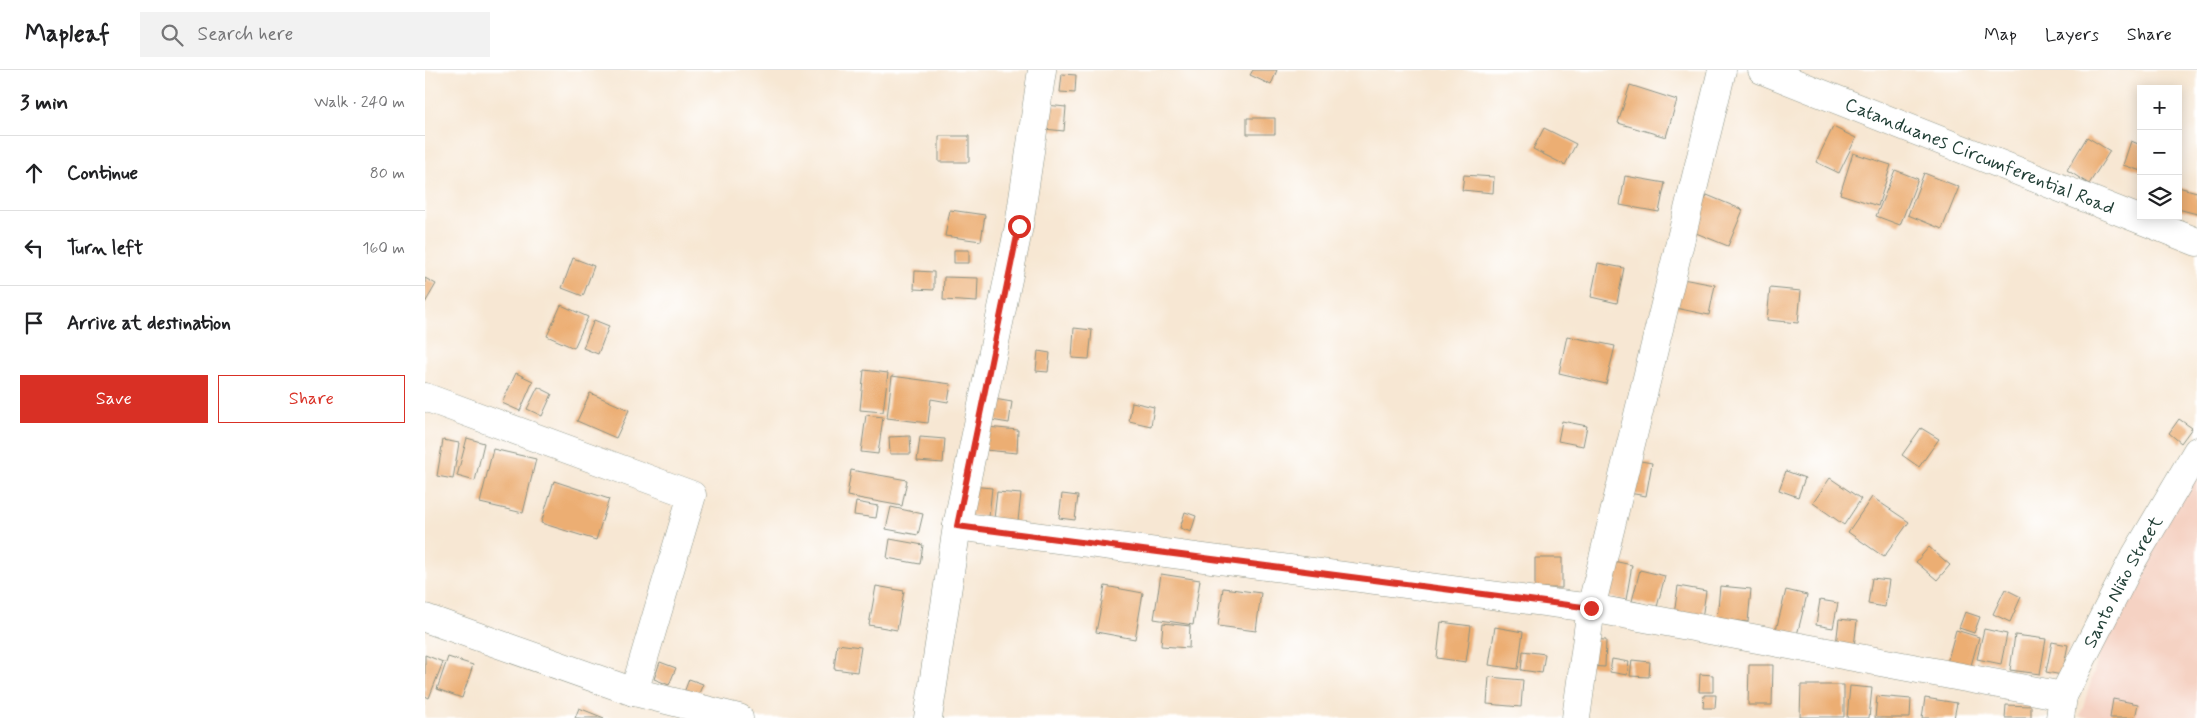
<!DOCTYPE html>
<html lang="en">
<head>
<meta charset="utf-8">
<style>
  :root { --surface:#fff; --page:#f2f2f2; --text:#202124; --muted:#757577; --line:#e0e0e0; --accent:#d93025 }
  body { margin:0; font-family:Mynerve,sans-serif; background:var(--page); color:var(--text) }
  .controls { position:absolute; right:15px; top:15px; display:grid; overflow:hidden; border-radius:0px; box-shadow:0 2px 12px #0003 }
  .controls button { width:45px; height:45px; display:grid; place-items:center; padding:0; border:0; border-bottom:1px solid var(--line); background:var(--surface); color:var(--text); font:25px sans-serif }
  .stop { position:absolute; width:15px; height:15px; margin:-11px; border:4px solid #d93025; border-radius:50%; background:#fff }
  .stop.end { background:#d93025; border-color:#fff; box-shadow:0 1px 5px #0008 }
  .list { margin:0; padding:0; list-style:none }
  h2 { display:flex; justify-content:space-between; align-items:center; height:65px; margin:0; padding:0 20px; font-size:21px }
  h2 small { font-size:16px; font-weight:400; color:var(--muted) }
  .list li { display:grid; grid-template-columns:32px 1fr auto; gap:15px; align-items:center; box-sizing:border-box; height:75px; padding:0 20px; border-top:1px solid var(--line) }
  .list b { display:block; font-size:19px; white-space:nowrap }
  .list em { font-size:16px; font-style:normal; color:var(--muted) }
  .actions { display:flex; gap:10px; padding:15px 20px }
  .actions a { flex:1; padding:11px 0; border:1px solid var(--accent); border-radius:0px; text-align:center; font-size:18px; color:var(--accent) }
  .actions .main { background:var(--accent); color:#fff }
  .icon { flex:none; width:28px; height:28px; fill:none; stroke:currentColor; stroke-width:2; stroke-linecap:round; stroke-linejoin:round }
  .map { position:relative; flex:none; width:1772px; height:648px; overflow:hidden }
  header { display:flex; align-items:center; gap:30px; box-sizing:border-box; height:70px; padding:0 25px; background:var(--surface); border-bottom:1px solid var(--line) }
  header strong { font-size:24px }
  nav { display:flex; gap:28px; margin-inline-start:auto; font-size:18px }
  .search { width:350px; height:45px; background:var(--page); display:flex; align-items:center; gap:12px; box-sizing:border-box; padding:0 18px; border-radius:0px; color:var(--muted); font-size:19px }
  main { display:flex }
  aside { flex:1; background:var(--surface) }
  .map>svg:first-child { display:block }
  .built { fill:#f5d2c3 }
  .building { fill:#ecae73 }
  .lines { fill:none; stroke-linecap:round; stroke-linejoin:round }
  .minor-casing { stroke:#8b9284; stroke-width:29 }
  .major-casing { stroke:#8b9284; stroke-width:29 }
  .minor { stroke:#fff; stroke-width:28 }
  .major { stroke:#fff; stroke-width:28 }
  .route { stroke:#d93025; stroke-width:6 }
  .labels { text-anchor:middle; dominant-baseline:central; stroke-width:4.5; stroke-linejoin:round; paint-order:stroke }
  .street-label { font-size:19px; fill:#1f3d34; stroke:#fff }
</style>
</head>
<body>
<header>
<strong>Mapleaf</strong>
<div class="search"><svg class="icon" aria-label="search" viewBox="0 0 24 24"><circle cx="10" cy="10" r="6"/><path d="M15 15l6 6"/></svg>Search here</div>
<nav><a>Map</a><a>Layers</a><a>Share</a></nav>
</header>
<main>
<aside>
<h2>3 min<small>Walk · 240 m</small></h2>
<ul class="list">
<li><svg class="icon" aria-label="ahead" viewBox="0 0 24 24"><path d="M12 20V5M6 11l6-6 6 6"/></svg><div><b>Continue</b></div><em>80 m</em></li>
<li><svg class="icon" aria-label="left" viewBox="0 0 24 24"><path d="M17 20v-9H6M10 6l-5 5 5 5"/></svg><div><b>Turn left</b></div><em>160 m</em></li>
<li><svg class="icon" aria-label="arrive" viewBox="0 0 24 24"><path d="M6 21V4h12l-3 4 3 4H6"/></svg><div><b>Arrive at destination</b></div></li>
</ul>
<div class="actions"><a class="main">Save</a><a>Share</a></div>
</aside>
<div class="map">
<svg width="1772" height="648" viewBox="0 0 1772 648">
  <rect width="100%" height="100%" fill="#fff"/>
  <filter id="ink" filterUnits="userSpaceOnUse"><feTurbulence type="fractalNoise" baseFrequency=".02" numOctaves="2"/><feDisplacementMap in="SourceGraphic" scale="10" xChannelSelector="R" yChannelSelector="G"/><feConvolveMatrix kernelMatrix="1 2 1 2 8 2 1 2 1" color-interpolation-filters="sRGB"/></filter>
  <filter id="wash" filterUnits="userSpaceOnUse"><feTurbulence type="fractalNoise" baseFrequency=".0096" numOctaves="4" result="noise"/><feDisplacementMap in="SourceGraphic" scale="20" xChannelSelector="R" yChannelSelector="G"/><feGaussianBlur stdDeviation="1.12" result="paint"/><feColorMatrix in="noise" values="0 0 0 0 0 0 0 0 0 0 0 0 0 0 0 0 0 1.4 0 .05"/><feComposite in="paint" operator="in"/></filter>
  <g filter="url(#wash)">
    <rect width="100%" height="100%" fill="#f7e7d3"/>
    <path class="built" d="M 1772,398 L 1772,648 L 1665,648 L 1655,646 L 1687,545 Z"/>
    <g id="blocks">
      <path class="building" d="M 828,0 L 852,0 L 846,15 L 825,5 Z
        M 637,4 L 651,5 L 650,23 L 635,22 Z
        M 1205,15 L 1252,30 L 1241,67 L 1193,53 Z
        M 621,35 L 641,37 L 639,61 L 619,59 Z
        M 822,48 L 850,48 L 850,64 L 822,64 Z
        M 1408,57 L 1431,68 L 1414,103 L 1391,92 Z
        M 1119,58 L 1151,74 L 1140,95 L 1108,79 Z
        M 514,66 L 544,66 L 544,92 L 514,92 Z
        M 1662,67 L 1685,81 L 1664,114 L 1642,100 Z
        M 1706,71 L 1716,75 L 1716,101 L 1698,95 Z
        M 1428,83 L 1466,95 L 1453,136 L 1415,124 Z
        M 1470,100 L 1493,109 L 1475,155 L 1451,146 Z
        M 1499,103 L 1534,117 L 1517,159 L 1483,145 Z
        M 1039,105 L 1069,107 L 1068,123 L 1037,120 Z
        M 1200,106 L 1240,113 L 1234,142 L 1195,135 Z
        M 1753,117 L 1772,122 L 1772,144 L 1753,139 Z
        M 1282,125 L 1318,140 L 1303,176 L 1266,161 Z
        M 525,140 L 560,145 L 556,171 L 520,166 Z
        M 529,180 L 544,180 L 544,193 L 529,193 Z
        M 148,188 L 169,196 L 158,226 L 137,218 Z
        M 1173,193 L 1199,198 L 1192,233 L 1166,227 Z
        M 490,201 L 509,202 L 509,220 L 489,219 Z
        M 519,207 L 553,208 L 552,232 L 518,230 Z
        M 0,208 L 11,214 L 0,233 Z
        M 1252,208 L 1290,215 L 1284,245 L 1246,237 Z
        M 1345,218 L 1376,221 L 1373,253 L 1342,250 Z
        M 136,235 L 163,247 L 149,278 L 122,266 Z
        M 169,250 L 184,256 L 173,284 L 158,278 Z
        M 649,258 L 667,260 L 664,289 L 647,288 Z
        M 1142,266 L 1190,276 L 1181,314 L 1134,303 Z
        M 613,281 L 625,283 L 623,302 L 611,301 Z
        M 439,300 L 463,303 L 458,342 L 435,340 Z
        M 91,303 L 108,311 L 95,341 L 77,333 Z
        M 467,306 L 526,314 L 523,332 L 506,329 L 503,353 L 462,348 Z
        M 113,317 L 127,324 L 117,346 L 102,339 Z
        M 165,323 L 204,340 L 191,368 L 152,351 Z
        M 563,328 L 587,332 L 584,353 L 560,349 Z
        M 707,332 L 729,337 L 726,356 L 704,351 Z
        M 441,345 L 458,347 L 453,384 L 436,382 Z
        M 1754,349 L 1767,358 L 1756,373 L 1744,363 Z
        M 1137,351 L 1162,356 L 1158,376 L 1133,371 Z
        M 562,357 L 593,360 L 592,383 L 560,380 Z
        M 1496,358 L 1514,369 L 1494,397 L 1477,385 Z
        M 485,366 L 486,384 L 465,384 L 464,367 Z
        M 495,367 L 520,369 L 518,393 L 492,391 Z
        M 42,368 L 59,373 L 50,411 L 32,406 Z
        M 18,370 L 34,373 L 28,409 L 12,406 Z
        M 68,379 L 111,389 L 98,443 L 55,433 Z
        M 1210,390 L 1227,393 L 1221,426 L 1204,423 Z
        M 426,400 L 482,410 L 477,436 L 422,426 Z
        M 1361,401 L 1380,408 L 1373,427 L 1354,420 Z
        M 1405,408 L 1436,429 L 1419,455 L 1388,433 Z
        M 129,411 L 184,429 L 171,470 L 116,453 Z
        M 546,416 L 567,418 L 564,447 L 543,445 Z
        M 572,422 L 596,424 L 592,460 L 568,458 Z
        M 637,424 L 653,426 L 650,450 L 634,448 Z
        M 1447,427 L 1484,452 L 1459,487 L 1423,462 Z
        M 431,432 L 453,436 L 451,448 L 429,445 Z
        M 466,437 L 498,444 L 493,465 L 461,459 Z
        M 760,442 L 771,446 L 766,462 L 755,458 Z
        M 465,469 L 498,475 L 495,494 L 462,488 Z
        M 1504,477 L 1525,495 L 1512,510 L 1491,492 Z
        M 1110,488 L 1137,488 L 1137,518 L 1110,518 Z
        M 1188,491 L 1207,495 L 1201,530 L 1182,527 Z
        M 1215,500 L 1240,506 L 1232,537 L 1207,531 Z
        M 736,504 L 775,510 L 768,555 L 729,549 Z
        M 1447,508 L 1464,510 L 1460,537 L 1443,534 Z
        M 451,516 L 479,521 L 472,560 L 444,555 Z
        M 680,516 L 718,523 L 710,569 L 671,562 Z
        M 1253,516 L 1281,521 L 1277,549 L 1249,545 Z
        M 1295,516 L 1326,519 L 1323,552 L 1292,549 Z
        M 798,518 L 836,523 L 831,561 L 793,556 Z
        M 1580,519 L 1596,527 L 1585,552 L 1568,544 Z
        M 1361,520 L 1382,525 L 1372,565 L 1351,560 Z
        M 1395,530 L 1413,533 L 1408,558 L 1391,555 Z
        M 1540,542 L 1555,547 L 1549,563 L 1534,558 Z
        M 1414,549 L 1432,551 L 1429,577 L 1411,575 Z
        M 1016,552 L 1046,556 L 1041,592 L 1012,588 Z
        M 738,553 L 765,556 L 764,578 L 736,576 Z
        M 1070,557 L 1098,562 L 1093,599 L 1064,595 Z
        M 1559,559 L 1582,564 L 1576,594 L 1552,589 Z
        M 1531,560 L 1554,567 L 1545,599 L 1522,593 Z
        M 1590,565 L 1621,569 L 1615,604 L 1585,600 Z
        M 1163,569 L 1181,570 L 1180,597 L 1162,596 Z
        M 1627,572 L 1643,575 L 1637,605 L 1621,602 Z
        M 412,574 L 436,577 L 432,602 L 409,599 Z
        M 1098,581 L 1120,584 L 1117,603 L 1096,600 Z
        M 0,585 L 18,592 L 4,628 L 0,626 Z
        M 23,587 L 48,595 L 37,628 L 12,619 Z
        M 1187,589 L 1204,592 L 1202,605 L 1185,602 Z
        M 1207,590 L 1225,592 L 1224,607 L 1205,606 Z
        M 235,592 L 251,598 L 244,615 L 229,609 Z
        M 1324,595 L 1348,595 L 1347,635 L 1323,635 Z
        M 1275,604 L 1288,605 L 1288,622 L 1274,622 Z
        M 1064,607 L 1098,610 L 1096,637 L 1062,634 Z
        M 264,609 L 278,614 L 270,633 L 257,628 Z
        M 1376,615 L 1419,615 L 1419,647 L 1375,647 Z
        M 1425,616 L 1447,618 L 1444,648 L 1422,648 Z
        M 1279,625 L 1291,625 L 1290,638 L 1278,638 Z
        M 1452,626 L 1486,629 L 1485,648 L 1450,648 Z
        M 1500,628 L 1532,633 L 1529,648 L 1497,648 Z
        M 1688,629 L 1713,634 L 1710,648 L 1685,648 Z
        M 1581,635 L 1606,636 L 1606,648 L 1580,648 Z
        M 154,638 L 179,648 L 150,648 Z"/>
    </g>
  </g>
  <g filter="url(#ink)">
    <use href="#blocks" fill-opacity="0" stroke="#8b9284" stroke-width="1"/>
    <g class="lines">
      <defs>
        <g id="minor">
          <path d="M 0,327 L 267,425 L 209,622"/>
          <path d="M 532,456 L 1166,538 L 1638,626"/>
          <path d="M 0,548 L 209,622 L 314,648"/>
          <path d="M 503,648 L 532,456 L 594,156 L 617,0"/>
          <path d="M 1151,648 L 1166,538 L 1297,0"/>
          <path id="s1" d="M 1635,648 L 1638,626 L 1706,493 L 1772,381"/>
        </g>
        <g id="major">
          <path id="s2" d="M 1337,0 L 1772,172"/>
        </g>
      </defs>
      <use href="#minor" class="minor-casing"/>
      <use href="#major" class="major-casing"/>
      <use href="#minor" class="minor"/>
      <use href="#major" class="major"/>
    </g>
  </g>
  <g class="lines" filter="url(#ink)">
    <path class="route" d="M 594,156 L 532,456 L 1166,538"/>
  </g>
  <g class="labels">
    <g class="street-label">
      <text stroke="none"><textPath href="#s2" startOffset="234">Catanduanes Circumferential Road</textPath></text>
      <text stroke="none"><textPath href="#s1" startOffset="151">Santo Niño Street</textPath></text>
    </g>
  </g>
</svg>
<div class="controls">
<button>+</button>
<button>−</button>
<button><svg class="icon" aria-label="layers" viewBox="0 0 24 24"><path d="M12 4l9 5-9 5-9-5zM3 14l9 5 9-5"/></svg></button>
</div>
<div class="stop" style="left:594px;top:156px"></div>
<div class="stop end" style="left:1166px;top:538px"></div>
</div>
</main>
</body>
</html>
